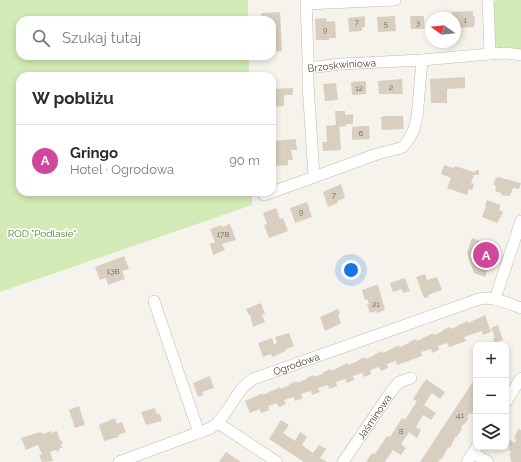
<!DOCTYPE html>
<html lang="pl">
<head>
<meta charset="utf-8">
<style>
  :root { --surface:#fff; --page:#f2f2f3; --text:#2b2b33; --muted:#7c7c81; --line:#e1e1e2; --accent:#ea580c }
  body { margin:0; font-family:Raleway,sans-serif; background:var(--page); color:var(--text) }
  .controls { position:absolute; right:12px; bottom:12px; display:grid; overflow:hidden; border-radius:8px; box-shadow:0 2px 6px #0003 }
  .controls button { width:36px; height:36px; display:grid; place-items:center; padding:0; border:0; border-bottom:1px solid var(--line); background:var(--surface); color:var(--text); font:20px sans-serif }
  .compass { position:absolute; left:425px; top:12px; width:36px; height:36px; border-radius:50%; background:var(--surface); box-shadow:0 2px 6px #0003; rotate:284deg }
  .you { position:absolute; left:351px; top:270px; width:14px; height:14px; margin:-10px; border:3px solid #fff; border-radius:50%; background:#1a73e8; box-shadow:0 0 0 6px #1a73e833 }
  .badge { display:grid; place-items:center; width:26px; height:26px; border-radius:50%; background:var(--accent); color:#fff; font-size:13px; font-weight:700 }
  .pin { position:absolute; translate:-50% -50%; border:2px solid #fff; box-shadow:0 1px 4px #0006 }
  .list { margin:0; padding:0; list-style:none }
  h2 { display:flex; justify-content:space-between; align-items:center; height:52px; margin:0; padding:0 16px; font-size:17px }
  h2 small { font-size:13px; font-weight:400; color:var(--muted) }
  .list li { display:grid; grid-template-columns:26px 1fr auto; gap:12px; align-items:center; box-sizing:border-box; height:72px; padding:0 16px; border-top:1px solid var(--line) }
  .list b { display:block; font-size:15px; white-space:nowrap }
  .list p { margin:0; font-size:13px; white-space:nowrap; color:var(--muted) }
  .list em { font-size:13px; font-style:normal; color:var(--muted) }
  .icon { flex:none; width:22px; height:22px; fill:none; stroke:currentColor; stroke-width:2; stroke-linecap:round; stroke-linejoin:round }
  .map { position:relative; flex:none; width:521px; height:462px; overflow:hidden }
  .search { position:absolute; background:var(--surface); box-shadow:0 2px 6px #0003; left:16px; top:16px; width:260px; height:44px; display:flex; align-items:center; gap:10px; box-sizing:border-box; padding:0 14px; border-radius:12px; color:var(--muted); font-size:15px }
  .panel { position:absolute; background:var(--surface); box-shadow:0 2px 6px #0003; left:16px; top:72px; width:260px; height:124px; border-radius:12px }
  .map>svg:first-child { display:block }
  .green { fill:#d2eab5 }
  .building { fill:#d8cfc1 }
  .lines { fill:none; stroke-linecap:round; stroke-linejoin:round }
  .minor-casing { stroke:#c2bbae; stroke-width:12 }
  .minor { stroke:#fff; stroke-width:11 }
  .labels { text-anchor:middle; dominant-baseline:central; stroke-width:3.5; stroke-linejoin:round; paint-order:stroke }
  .number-label { font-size:8px; fill:#6e675b }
  .street-label { font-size:10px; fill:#4b4439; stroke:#fff }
  .park-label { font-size:10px; fill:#4a7f2a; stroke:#fff }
</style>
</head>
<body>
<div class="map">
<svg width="521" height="462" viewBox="0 0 521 462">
  <rect width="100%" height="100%" fill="#f6f3ec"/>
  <path class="green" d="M 0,0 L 248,0 L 248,20 L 20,20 L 20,56 L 249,56 L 249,76 L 20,76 L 20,192 L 252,192 L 252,205 L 0,292 Z
    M 496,0 L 521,0 L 521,51 L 498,48 L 494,43 L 493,4 Z"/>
  <path class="building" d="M 473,11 L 473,16 L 475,16 L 474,27 L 455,28 L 455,18 L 452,18 L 452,12 Z
    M 280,12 L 282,51 L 272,52 L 272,20 L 262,20 L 261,13 Z
    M 365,16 L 365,27 L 362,27 L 362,31 L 349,32 L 348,18 Z
    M 395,16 L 396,31 L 378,32 L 377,17 Z
    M 410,16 L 424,16 L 425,29 L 411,29 Z
    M 326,18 L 327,22 L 335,21 L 336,38 L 329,38 L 329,40 L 316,40 L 315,19 Z
    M 465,77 L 465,88 L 447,89 L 447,103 L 431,103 L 430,79 Z
    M 402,79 L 403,94 L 379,94 L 378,81 Z
    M 366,81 L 366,94 L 352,95 L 351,82 Z
    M 336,83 L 338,100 L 325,101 L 323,84 Z
    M 293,88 L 293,95 L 284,95 L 284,106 L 272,107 L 272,89 Z
    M 335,111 L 345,111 L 345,115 L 353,114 L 353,124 L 346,124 L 346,126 L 340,127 L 339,122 L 341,150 L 323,151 L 322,142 L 327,142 L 326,126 L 336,125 Z
    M 387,116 L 403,116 L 404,129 L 382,130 L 381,117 Z
    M 363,126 L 369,126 L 370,139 L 352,140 L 352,127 Z
    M 296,139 L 297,150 L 291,150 L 293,160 L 288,160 L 288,165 L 274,166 L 274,157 L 272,157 L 272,141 Z
    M 444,165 L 454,168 L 455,166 L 474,172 L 477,170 L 479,170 L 479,175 L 474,175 L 471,183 L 474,184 L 472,190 L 469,189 L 467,195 L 447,188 L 451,178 L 441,174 Z
    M 498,177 L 521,183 L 519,189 L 513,188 L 510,196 L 501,195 L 501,193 L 495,191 L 496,187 L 495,186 L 494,183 L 495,179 Z
    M 341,184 L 345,198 L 337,201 L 338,203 L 328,207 L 323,192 Z
    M 487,200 L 501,205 L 499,210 L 502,211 L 503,213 L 497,223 L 482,217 L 486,206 L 485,206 Z
    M 307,202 L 312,217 L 295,223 L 290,208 Z
    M 276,208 L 280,219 L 283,218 L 288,231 L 269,238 L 264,225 L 267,224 L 263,213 Z
    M 230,224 L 236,240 L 222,244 L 225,250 L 213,255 L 210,244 L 215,242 L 210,229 L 222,225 L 223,227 Z
    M 472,238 L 486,243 L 489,242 L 490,245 L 495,247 L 485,277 L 474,273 L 467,253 Z
    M 124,256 L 129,269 L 122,271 L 125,279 L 108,285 L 106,278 L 100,280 L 95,267 Z
    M 425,274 L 427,280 L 437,277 L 442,290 L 428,295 L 429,297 L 424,298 L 416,277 Z
    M 405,278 L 410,291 L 403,293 L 402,289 L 393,292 L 390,283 Z
    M 376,285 L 378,285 L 385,310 L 377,313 L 376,311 L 370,313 L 367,304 L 369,304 L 367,299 L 365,300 L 362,290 Z
    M 261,303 L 265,314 L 262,315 L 265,322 L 253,327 L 250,315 L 249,315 L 246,309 Z
    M 338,309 L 340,313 L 338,314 L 341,323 L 325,331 L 320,317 Z
    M 485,315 L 491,332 L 483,335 L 482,331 L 464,337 L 466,341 L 449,347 L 447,343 L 438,346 L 439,350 L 432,353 L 431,349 L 421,352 L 422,356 L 397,365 L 396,361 L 387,364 L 388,368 L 381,371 L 379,367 L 370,370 L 371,374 L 364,377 L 362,373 L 353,376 L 354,380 L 347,383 L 345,379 L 336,382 L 337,386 L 329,389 L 328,385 L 318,388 L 320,392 L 312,395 L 311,391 L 301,394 L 303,398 L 295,401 L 294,397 L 284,400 L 286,404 L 279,407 L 277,403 L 268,406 L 269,410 L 261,413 L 260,409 L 250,413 L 245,401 L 263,393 L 263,395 L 280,387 L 280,389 L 290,385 L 289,384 L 297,381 L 297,383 L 307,379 L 306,378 L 314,375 L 314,377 L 324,373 L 323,372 L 331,369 L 331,371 L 348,363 L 348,365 L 358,361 L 358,360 L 365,357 L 366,359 L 375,355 L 375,354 L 382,351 L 383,353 L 399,345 L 400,347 L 409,343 L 409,342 L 416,339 L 417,341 L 433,333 L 434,335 L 443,331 L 443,330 L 450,327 L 451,329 L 467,321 L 468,323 Z
    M 498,325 L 503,340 L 494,343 L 493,338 L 495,338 L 491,328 Z
    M 289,333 L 294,346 L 286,349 L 286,351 L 272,357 L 271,354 L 263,357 L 258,343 L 272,338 L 274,345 L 277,343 L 275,337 Z
    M 210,376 L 214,388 L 202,392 L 203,395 L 198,397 L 193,383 Z
    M 476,377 L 476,408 L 472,414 L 470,413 L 467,417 L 469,418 L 464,425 L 463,424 L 461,428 L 462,429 L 457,437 L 456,436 L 450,448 L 448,447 L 442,459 L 440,459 L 438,462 L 420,462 Z
    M 426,379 L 445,392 L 440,399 L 432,393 L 424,405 L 436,413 L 431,420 L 423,415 L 416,427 L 421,430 L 417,438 L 409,432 L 401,444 L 406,448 L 401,455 L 393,450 L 385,462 L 366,462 L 372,453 L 375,454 L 387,436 L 390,437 L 402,418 L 405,420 L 417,401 L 413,399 Z
    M 79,406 L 85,425 L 75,428 L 69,410 Z
    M 155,408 L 157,414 L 160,414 L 162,421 L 146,425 L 141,412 Z
    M 115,418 L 117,424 L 122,422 L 126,432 L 118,435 L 119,437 L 104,441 L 99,425 Z
    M 281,420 L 289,425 L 283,433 L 295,441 L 300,432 L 307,437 L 302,445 L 313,453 L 319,445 L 326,449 L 320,458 L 327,462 L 304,462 L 269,439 Z
    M 518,429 L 521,430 L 521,462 L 513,462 L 510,461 L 511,457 L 509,456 L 511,451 L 508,450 L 510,447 L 508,446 L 510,440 L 515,443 L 516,439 L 514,439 Z
    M 51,431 L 51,433 L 57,431 L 60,440 L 63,442 L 61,445 L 62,448 L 60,448 L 58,452 L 55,450 L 50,452 L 53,461 L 42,462 L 39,455 L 42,454 L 38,445 L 26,450 L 21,438 L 40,432 L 43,434 Z
    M 226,452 L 241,462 L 219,462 Z"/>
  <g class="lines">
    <defs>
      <g id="minor">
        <path d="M 488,0 L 490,54"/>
        <path d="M 306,4 L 395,0"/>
        <path id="s1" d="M 308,68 L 341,64 L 422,60 L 490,54 L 506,53 L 521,55"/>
        <path d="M 314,177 L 377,154 L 397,149 L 403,147 L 409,139 L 414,129 L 417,118 L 422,60"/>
        <path d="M 264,195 L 314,177 L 308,84 L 308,57 L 306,0"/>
        <path d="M 495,299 L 521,221"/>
        <path d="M 154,301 L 199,433"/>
        <path d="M 506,402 L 521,378"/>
        <path d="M 218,423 L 277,462"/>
        <path d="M 473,453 L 488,462"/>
        <path id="s2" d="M 119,462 L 211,428 C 229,416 234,391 253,379 L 479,299 C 494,296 507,303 521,308"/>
        <path id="s3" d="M 343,462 L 390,393 L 399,382 L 411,378"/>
        <path d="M 467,462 L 477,447"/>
      </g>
    </defs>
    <use href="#minor" class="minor-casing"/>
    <use href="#minor" class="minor"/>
  </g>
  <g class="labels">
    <g class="number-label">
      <text x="465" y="20">1</text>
      <text x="357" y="22">7</text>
      <text x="418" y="23">3</text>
      <text x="386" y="24">5</text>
      <text x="325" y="30">9</text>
      <text x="391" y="87">2</text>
      <text x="359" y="88">12</text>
      <text x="361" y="133">6</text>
      <text x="334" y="195">7</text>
      <text x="301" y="212">9</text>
      <text x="223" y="234">17B</text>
      <text x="113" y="271">13B</text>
      <text x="376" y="304">21</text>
      <text x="460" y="415">41</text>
      <text x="401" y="431">8</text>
    </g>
    <g class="street-label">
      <text stroke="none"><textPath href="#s1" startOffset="34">Brzoskwiniowa</textPath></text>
      <text stroke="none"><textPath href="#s2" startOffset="209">Ogrodowa</textPath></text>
      <text stroke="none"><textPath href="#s3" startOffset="55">Jaśminowa</textPath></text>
    </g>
    <g class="park-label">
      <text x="42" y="233">ROD "Podlasie"</text>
    </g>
  </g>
</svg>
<div class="controls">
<button>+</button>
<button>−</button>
<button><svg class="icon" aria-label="layers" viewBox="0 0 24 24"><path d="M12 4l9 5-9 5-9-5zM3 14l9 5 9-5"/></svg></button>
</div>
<svg class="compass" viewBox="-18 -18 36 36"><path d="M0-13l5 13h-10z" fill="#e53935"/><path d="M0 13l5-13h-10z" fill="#7c7c81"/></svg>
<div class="you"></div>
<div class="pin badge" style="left:486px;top:255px;background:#d1479c">A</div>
<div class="search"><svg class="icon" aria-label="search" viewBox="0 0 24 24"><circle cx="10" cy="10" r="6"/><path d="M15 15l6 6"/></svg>Szukaj tutaj</div>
<section class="panel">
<h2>W pobliżu<small></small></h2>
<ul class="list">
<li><span class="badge" style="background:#d1479c">A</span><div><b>Gringo</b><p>Hotel · Ogrodowa</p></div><em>90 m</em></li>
</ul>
</section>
</div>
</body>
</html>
